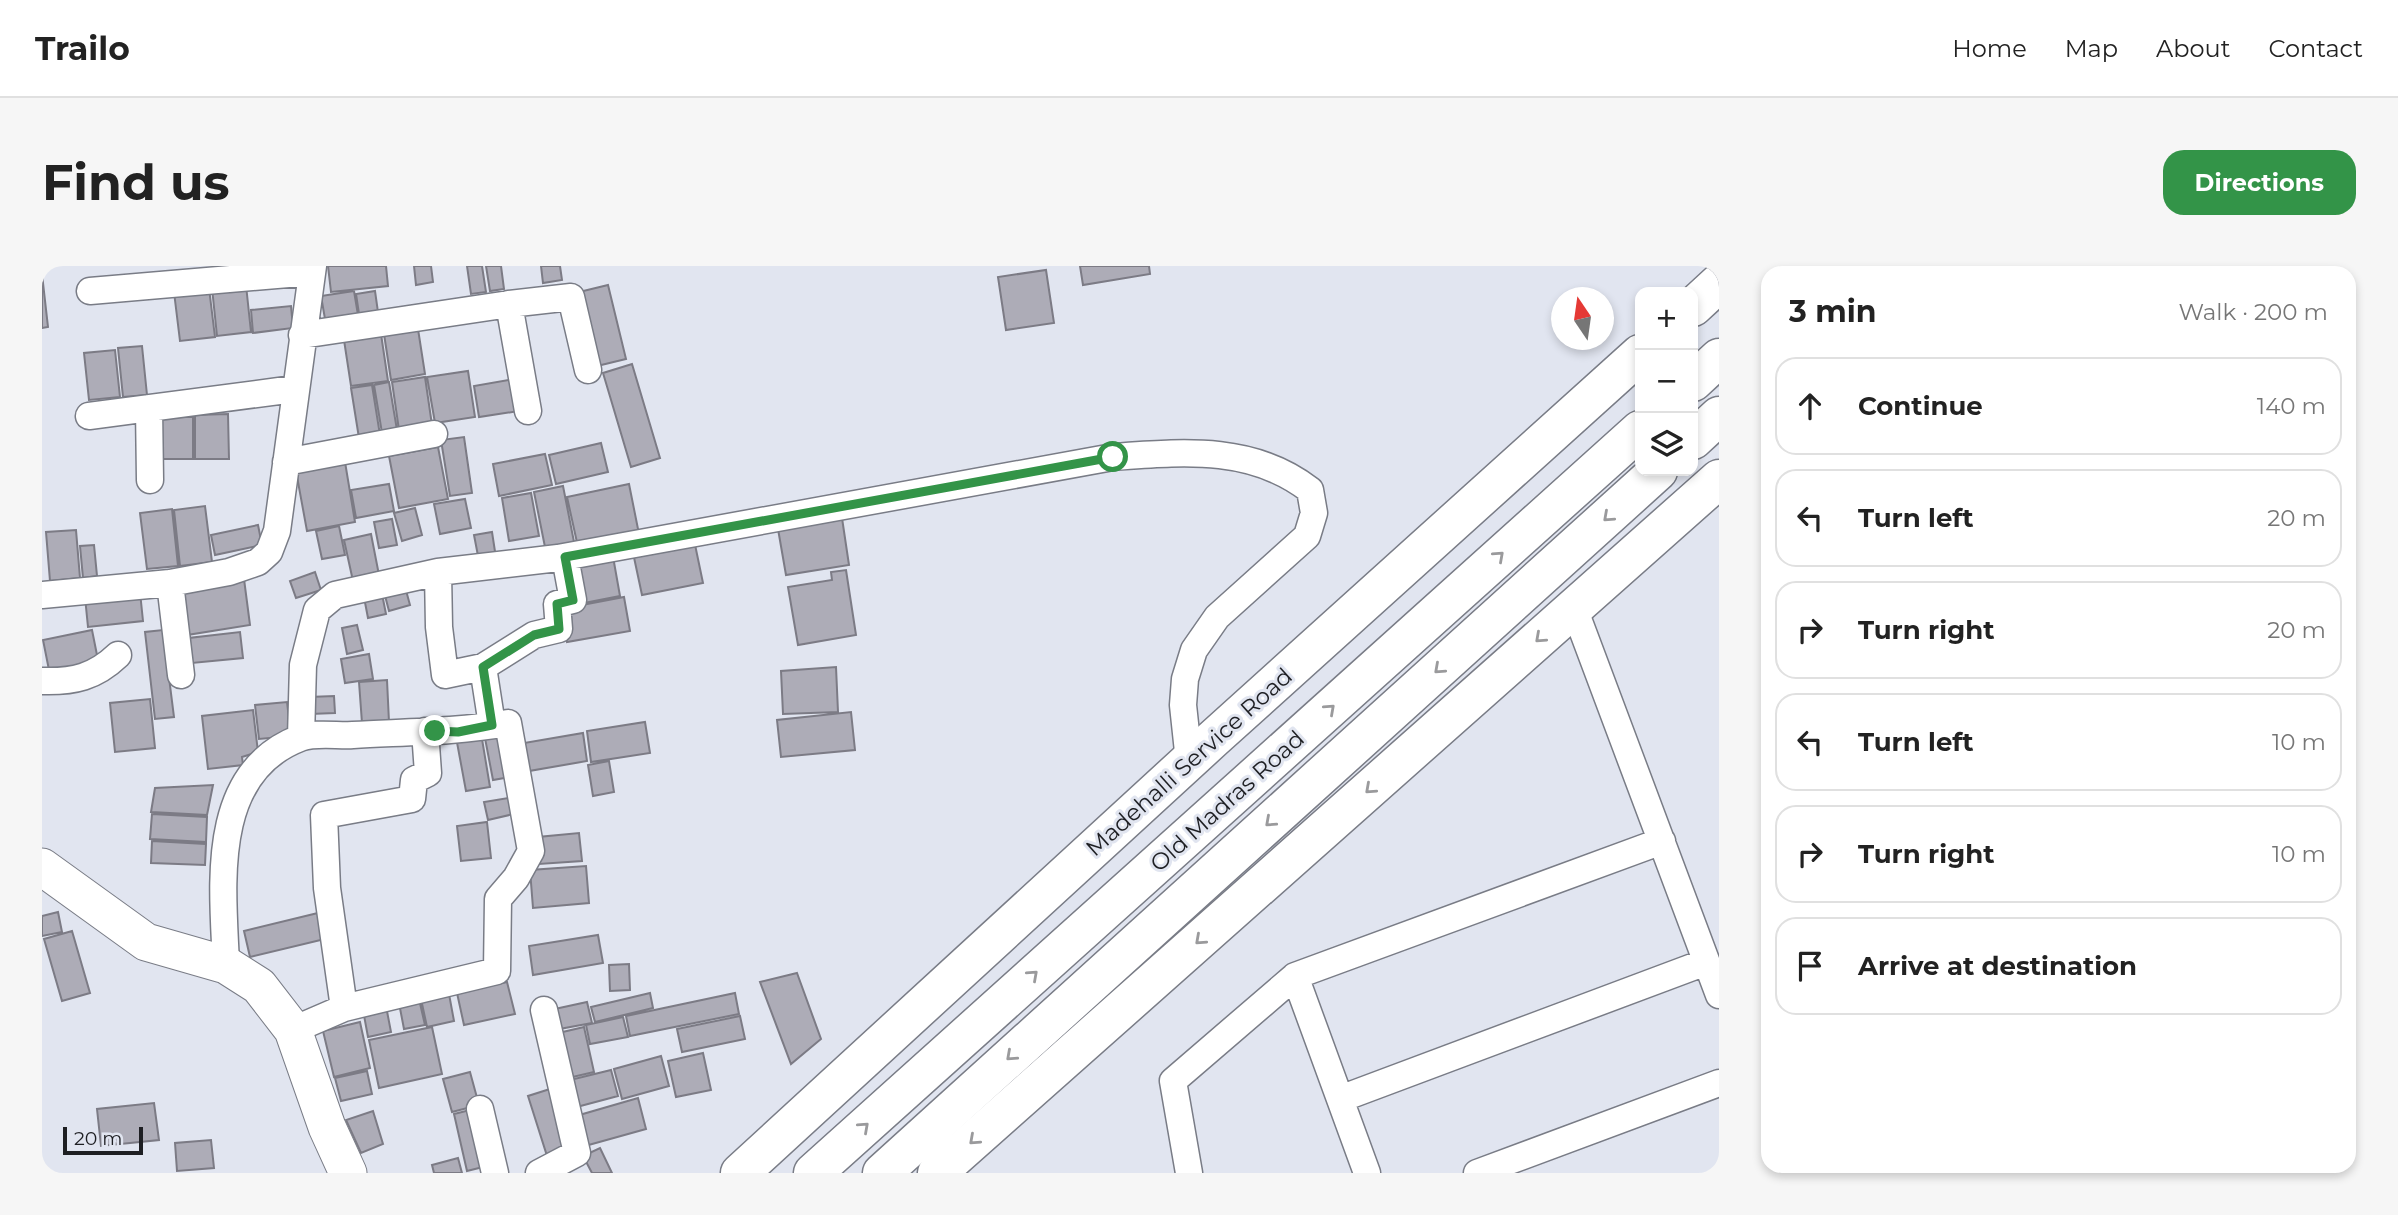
<!DOCTYPE html>
<html lang="en">
<head>
<meta charset="utf-8">
<style>
  :root { --surface:#fff; --page:#f6f6f6; --text:#222; --muted:#767676; --line:#e0e0e0; --accent:#339448 }
  body { margin:0; font-family:Montserrat,sans-serif; background:var(--page); color:var(--text) }
  .controls { position:absolute; right:21px; top:21px; display:grid; overflow:hidden; border-radius:14px; box-shadow:0 4px 10px #0003 }
  .controls button { width:63px; height:63px; display:grid; place-items:center; padding:0; border:0; border-bottom:2px solid var(--line); background:var(--surface); color:var(--text); font:35px sans-serif }
  .compass { position:absolute; left:1509px; top:21px; width:63px; height:63px; border-radius:50%; background:var(--surface); box-shadow:0 4px 10px #0003; rotate:347deg }
  .scale { position:absolute; left:21px; bottom:18px; width:80px; box-sizing:border-box; padding-left:7px; border:4px solid #1e1f23; border-top:0; font-size:19px; line-height:24px; white-space:nowrap; color:#1e1f23; -webkit-text-stroke:5px #e1e5f0; paint-order:stroke }
  .stop { position:absolute; width:21px; height:21px; margin:-16px; border:5px solid #339448; border-radius:50%; background:#fff }
  .stop.end { background:#339448; border-color:#fff; box-shadow:0 2px 7px #0008 }
  .list { margin:0; padding:0; list-style:none }
  h2 { display:flex; justify-content:space-between; align-items:center; height:91px; margin:0; padding:0 28px; font-size:30px }
  h2 small { font-size:23px; font-weight:400; color:var(--muted) }
  .list li { display:grid; grid-template-columns:46px 1fr auto; gap:21px; align-items:center; box-sizing:border-box; height:98px; margin:0 14px 14px; padding:0 14px; border:2px solid var(--line); border-radius:21px }
  .list b { display:block; font-size:26px; white-space:nowrap }
  .list em { font-size:23px; font-style:normal; color:var(--muted) }
  .icon { flex:none; width:38px; height:38px; fill:none; stroke:currentColor; stroke-width:2; stroke-linecap:round; stroke-linejoin:round }
  .map { position:relative; flex:none; width:1677px; height:907px; overflow:hidden; border-radius:21px }
  header { display:flex; align-items:center; gap:42px; box-sizing:border-box; height:98px; padding:0 35px; background:var(--surface); border-bottom:2px solid var(--line) }
  header strong { font-size:33px }
  nav { display:flex; gap:38px; margin-inline-start:auto; font-size:24px }
  .intro { display:flex; align-items:center; justify-content:space-between; box-sizing:border-box; height:168px; padding:0 42px }
  h1 { margin:0; font-size:49px }
  .button { padding:18px 32px; border-radius:21px; background:var(--accent); color:#fff; font-size:24px; font-weight:700 }
  main { display:flex; gap:42px; padding:0 42px }
  aside { flex:1; background:var(--surface); border-radius:21px; box-shadow:0 4px 10px #0003 }
  .map>svg:first-child { display:block }
  .building { fill:#adacb7; stroke:#7c7b85; stroke-width:2 }
  .lines { fill:none; stroke-linecap:round; stroke-linejoin:round }
  .street-casing { stroke:#797c86; stroke-width:29 }
  .secondary-casing { stroke:#797c86; stroke-width:39 }
  .primary-casing { stroke:#797c86; stroke-width:41 }
  .highway-casing { stroke:#797c86; stroke-width:41 }
  .street { stroke:#fff; stroke-width:26 }
  .secondary { stroke:#fff; stroke-width:37 }
  .primary { stroke:#fff; stroke-width:38 }
  .highway { stroke:#fff; stroke-width:38 }
  .oneway { stroke:#9a9a9c }
  .route { stroke:#339448; stroke-width:9 }
  .labels { text-anchor:middle; dominant-baseline:central; stroke-width:6; stroke-linejoin:round; paint-order:stroke }
  .street-label { font-size:23px; fill:#1e1f23; stroke:#e1e5f0 }
</style>
</head>
<body>
<header>
<strong>Trailo</strong>
<nav><a>Home</a><a>Map</a><a>About</a><a>Contact</a></nav>
</header>
<div class="intro"><h1>Find us</h1><a class="button">Directions</a></div>
<main>
<div class="map">
<svg width="1677" height="907" viewBox="0 0 1677 907">
  <rect width="100%" height="100%" fill="#e1e5f0"/>
  <path class="building" d="M 286,0 L 344,0 L 346,20 L 289,26 Z
    M 372,0 L 389,0 L 391,16 L 374,19 Z
    M 425,0 L 440,0 L 444,26 L 429,28 Z
    M 444,0 L 459,0 L 462,23 L 448,25 Z
    M 499,0 L 518,0 L 520,14 L 501,17 Z
    M 1038,0 L 1107,0 L 1108,8 L 1041,19 Z
    M 1004,4 L 1012,57 L 964,64 L 956,11 Z
    M 0,8 L 6,61 L 0,62 Z
    M 204,19 L 209,66 L 175,70 L 170,22 Z
    M 566,19 L 584,93 L 551,101 L 533,27 Z
    M 167,22 L 173,71 L 138,75 L 132,26 Z
    M 312,25 L 316,49 L 283,53 L 279,30 Z
    M 333,25 L 336,46 L 317,48 L 314,28 Z
    M 249,40 L 251,62 L 211,67 L 209,44 Z
    M 376,63 L 383,108 L 349,114 L 342,68 Z
    M 339,68 L 346,115 L 309,120 L 302,74 Z
    M 100,80 L 105,129 L 81,131 L 76,82 Z
    M 73,84 L 78,131 L 47,134 L 42,87 Z
    M 590,98 L 618,192 L 589,201 L 561,107 Z
    M 426,105 L 433,151 L 393,157 L 385,111 Z
    M 383,111 L 390,159 L 357,164 L 350,116 Z
    M 472,113 L 477,145 L 437,151 L 432,120 Z
    M 347,116 L 355,164 L 340,167 L 332,119 Z
    M 330,119 L 338,169 L 317,172 L 309,122 Z
    M 186,148 L 187,193 L 153,193 L 153,149 Z
    M 117,151 L 151,151 L 151,193 L 116,193 Z
    M 422,171 L 430,227 L 408,230 L 399,174 Z
    M 559,177 L 566,206 L 514,218 L 507,189 Z
    M 396,181 L 406,233 L 357,242 L 347,190 Z
    M 503,188 L 510,219 L 457,230 L 451,198 Z
    M 303,196 L 313,256 L 265,265 L 254,205 Z
    M 347,218 L 352,245 L 314,252 L 309,224 Z
    M 587,218 L 597,268 L 536,281 L 525,231 Z
    M 521,220 L 533,281 L 504,286 L 492,226 Z
    M 489,227 L 497,270 L 467,275 L 460,232 Z
    M 423,233 L 429,262 L 398,268 L 392,238 Z
    M 163,240 L 170,296 L 138,300 L 132,244 Z
    M 373,242 L 380,269 L 360,275 L 352,247 Z
    M 130,243 L 136,300 L 105,303 L 98,247 Z
    M 800,252 L 807,299 L 744,309 L 736,263 Z
    M 350,253 L 355,279 L 337,282 L 332,256 Z
    M 216,259 L 220,279 L 173,289 L 169,269 Z
    M 297,260 L 303,289 L 280,293 L 274,265 Z
    M 34,264 L 38,312 L 8,315 L 4,266 Z
    M 450,266 L 454,292 L 437,295 L 432,269 Z
    M 329,268 L 337,309 L 311,315 L 302,274 Z
    M 651,269 L 661,317 L 600,329 L 590,282 Z
    M 52,279 L 55,310 L 41,312 L 38,280 Z
    M 570,285 L 578,330 L 537,338 L 529,293 Z
    M 804,304 L 814,369 L 756,379 L 746,321 L 790,314 L 789,306 Z
    M 273,306 L 279,324 L 254,332 L 248,315 Z
    M 202,313 L 208,359 L 145,369 L 138,323 Z
    M 362,317 L 368,339 L 347,345 L 341,322 Z
    M 339,323 L 344,348 L 326,352 L 321,326 Z
    M 98,326 L 101,355 L 46,361 L 43,331 Z
    M 582,331 L 588,365 L 525,376 L 519,343 Z
    M 315,359 L 321,384 L 305,388 L 300,362 Z
    M 50,364 L 57,399 L 8,409 L 1,374 Z
    M 121,364 L 132,451 L 113,453 L 103,366 Z
    M 198,366 L 201,392 L 150,397 L 147,372 Z
    M 327,388 L 331,413 L 303,417 L 299,393 Z
    M 794,401 L 796,446 L 741,448 L 739,405 Z
    M 345,414 L 347,456 L 320,457 L 317,416 Z
    M 292,430 L 293,447 L 268,448 L 267,431 Z
    M 108,433 L 113,482 L 73,486 L 68,437 Z
    M 245,436 L 249,470 L 217,473 L 213,439 Z
    M 211,444 L 216,486 L 200,491 L 201,499 L 166,503 L 160,450 Z
    M 809,446 L 813,484 L 739,491 L 735,454 Z
    M 603,456 L 608,487 L 549,496 L 545,465 Z
    M 459,463 L 468,511 L 451,514 L 442,467 Z
    M 439,467 L 448,521 L 424,525 L 414,471 Z
    M 541,467 L 545,495 L 487,505 L 482,477 Z
    M 567,495 L 572,526 L 551,530 L 546,499 Z
    M 171,519 L 165,549 L 109,546 L 113,522 Z
    M 473,531 L 476,547 L 446,554 L 442,536 Z
    M 110,548 L 165,551 L 164,576 L 108,573 Z
    M 445,556 L 449,592 L 419,595 L 415,560 Z
    M 537,567 L 540,595 L 497,598 L 496,571 Z
    M 110,575 L 164,578 L 163,599 L 109,597 Z
    M 544,600 L 547,637 L 491,642 L 488,604 Z
    M 16,646 L 20,666 L 0,670 L 0,650 Z
    M 280,646 L 287,672 L 208,691 L 202,665 Z
    M 30,665 L 48,727 L 20,735 L 2,673 Z
    M 556,669 L 561,697 L 491,709 L 487,680 Z
    M 587,698 L 588,724 L 568,725 L 567,699 Z
    M 755,707 L 779,773 L 749,798 L 718,716 Z
    M 465,716 L 473,748 L 422,759 L 415,727 Z
    M 608,727 L 611,742 L 553,756 L 549,741 Z
    M 693,727 L 697,748 L 588,770 L 584,750 Z
    M 407,728 L 412,755 L 385,761 L 379,733 Z
    M 377,733 L 383,759 L 362,763 L 357,737 Z
    M 545,736 L 550,757 L 512,764 L 508,744 Z
    M 344,740 L 349,766 L 326,771 L 321,744 Z
    M 698,750 L 703,773 L 640,786 L 635,763 Z
    M 581,751 L 586,771 L 548,778 L 544,759 Z
    M 318,756 L 328,802 L 292,811 L 281,765 Z
    M 390,761 L 400,808 L 337,822 L 327,774 Z
    M 542,761 L 552,806 L 522,813 L 512,768 Z
    M 661,787 L 669,824 L 634,831 L 626,795 Z
    M 619,790 L 627,820 L 580,833 L 572,803 Z
    M 569,804 L 576,830 L 531,842 L 524,815 Z
    M 325,805 L 330,828 L 299,835 L 293,812 Z
    M 428,806 L 437,839 L 410,846 L 401,813 Z
    M 511,822 L 531,881 L 506,893 L 486,830 Z
    M 596,832 L 604,863 L 543,880 L 534,850 Z
    M 112,837 L 117,874 L 59,880 L 55,843 Z
    M 436,842 L 449,899 L 425,905 L 412,848 Z
    M 331,845 L 341,878 L 319,887 L 304,854 Z
    M 169,874 L 172,902 L 135,905 L 133,877 Z
    M 558,882 L 570,907 L 550,907 L 541,890 Z
    M 416,892 L 420,907 L 392,907 L 390,899 Z"/>
  <g class="lines">
    <defs>
      <path id="street" d="M 48,25 L 270,6
        M 467,38 L 529,31 L 546,104
        M 260,69 L 467,38 L 486,145
        M 107,142 L 108,214
        M 47,150 L 252,123
        M 244,196 L 392,168
        M 396,306 L 397,361 L 403,409 L 441,401 L 450,459
        M 128,317 L 139,409
        M 0,329 L 128,317 L 187,306 L 216,296 L 227,286 L 235,265 L 271,0
        M 1532,342 L 1677,729
        M 441,401 L 492,369 L 517,363 L 515,338 L 531,334 L 523,291
        M 0,415 C 32,416 53,411 76,389
        M 259,471 L 261,399 L 275,344 L 293,329 L 396,306 L 516,292 L 1071,191 C 1141,186 1210,179 1268,224 L 1272,247 L 1265,270 L 1175,351 L 1152,384 L 1143,413 L 1141,439 L 1147,495
        M 184,699 C 181,621 166,507 258,472 C 272,466 296,470 311,469 C 363,466 415,466 466,457 L 489,585 L 474,612 L 456,633 L 455,705 L 302,742 L 251,764
        M 1253,710 L 1325,907
        M 302,742 L 285,622 L 282,549 L 370,533 L 372,514 L 386,507 L 383,465
        M 1298,833 L 1664,696
        M 438,843 L 453,907
        M 497,907 L 535,887 L 502,744
        M 1147,907 L 1131,815 L 1253,710 L 1620,575
        M 1435,907 L 1677,817"/>
      <path id="secondary" d="M 0,601 L 104,676 L 184,699 L 217,720 L 251,764 L 285,861 L 306,907"/>
      <path id="primary" d="M 1651,41 L 1677,17
        M 698,907 L 1171,473 L 1598,88
        M 895,907 L 1677,213"/>
      <path id="highway" d="M 1651,116 L 1677,92
        M 1651,174 L 1677,150
        M 771,907 L 1598,164
        M 840,907 L 1616,205"/>
    </defs>
    <use href="#street" class="street-casing"/>
    <use href="#secondary" class="secondary-casing"/>
    <use href="#primary" class="primary-casing"/>
    <use href="#highway" class="highway-casing"/>
    <use href="#street" class="street"/>
    <use href="#secondary" class="secondary"/>
    <use href="#primary" class="primary"/>
    <use href="#highway" class="highway"/>
  </g>
  <defs><path id="oneway-chevron" d="M-2-3.5L2.5 0L-2 3.5" fill="none" stroke-width="1.6" stroke-linecap="round" stroke-linejoin="round" transform="scale(1.75)"/></defs>
  <g class="oneway">
    <use href="#oneway-chevron" transform="translate(1566 251) rotate(138)"/>
    <use href="#oneway-chevron" transform="translate(1457 290) rotate(-42)"/>
    <use href="#oneway-chevron" transform="translate(1498 372) rotate(138)"/>
    <use href="#oneway-chevron" transform="translate(1397 403) rotate(138)"/>
    <use href="#oneway-chevron" transform="translate(1288 443) rotate(-42)"/>
    <use href="#oneway-chevron" transform="translate(1328 523) rotate(138)"/>
    <use href="#oneway-chevron" transform="translate(1228 556) rotate(138)"/>
    <use href="#oneway-chevron" transform="translate(1158 674) rotate(138)"/>
    <use href="#oneway-chevron" transform="translate(991 709) rotate(-42)"/>
    <use href="#oneway-chevron" transform="translate(969 790) rotate(138)"/>
    <use href="#oneway-chevron" transform="translate(822 861) rotate(-42)"/>
    <use href="#oneway-chevron" transform="translate(932 874) rotate(138)"/>
  </g>
  <g class="lines">
    <path class="route" d="M 393,465 L 416,466 L 450,459 L 441,401 L 492,369 L 517,363 L 515,338 L 531,334 L 523,291 L 1071,191"/>
  </g>
  <g class="labels">
    <g class="street-label">
      <text transform="translate(1147 496) rotate(-42)">Madehalli Service Road</text>
      <text transform="translate(1185 535) rotate(-42)">Old Madras Road</text>
    </g>
  </g>
</svg>
<div class="controls">
<button>+</button>
<button>−</button>
<button><svg class="icon" aria-label="layers" viewBox="0 0 24 24"><path d="M12 4l9 5-9 5-9-5zM3 14l9 5 9-5"/></svg></button>
</div>
<svg class="compass" viewBox="-18 -18 36 36"><path d="M0-13l5 13h-10z" fill="#e53935"/><path d="M0 13l5-13h-10z" fill="#767676"/></svg>
<div class="scale">20 m</div>
<div class="stop" style="left:1071px;top:191px"></div>
<div class="stop end" style="left:393px;top:465px"></div>
</div>
<aside>
<h2>3 min<small>Walk · 200 m</small></h2>
<ul class="list">
<li><svg class="icon" aria-label="ahead" viewBox="0 0 24 24"><path d="M12 20V5M6 11l6-6 6 6"/></svg><div><b>Continue</b></div><em>140 m</em></li>
<li><svg class="icon" aria-label="left" viewBox="0 0 24 24"><path d="M17 20v-9H6M10 6l-5 5 5 5"/></svg><div><b>Turn left</b></div><em>20 m</em></li>
<li><svg class="icon" aria-label="right" viewBox="0 0 24 24"><path d="M7 20v-9h11M14 6l5 5-5 5"/></svg><div><b>Turn right</b></div><em>20 m</em></li>
<li><svg class="icon" aria-label="left" viewBox="0 0 24 24"><path d="M17 20v-9H6M10 6l-5 5 5 5"/></svg><div><b>Turn left</b></div><em>10 m</em></li>
<li><svg class="icon" aria-label="right" viewBox="0 0 24 24"><path d="M7 20v-9h11M14 6l5 5-5 5"/></svg><div><b>Turn right</b></div><em>10 m</em></li>
<li><svg class="icon" aria-label="arrive" viewBox="0 0 24 24"><path d="M6 21V4h12l-3 4 3 4H6"/></svg><div><b>Arrive at destination</b></div></li>
</ul>
</aside>
</main>
</body>
</html>
